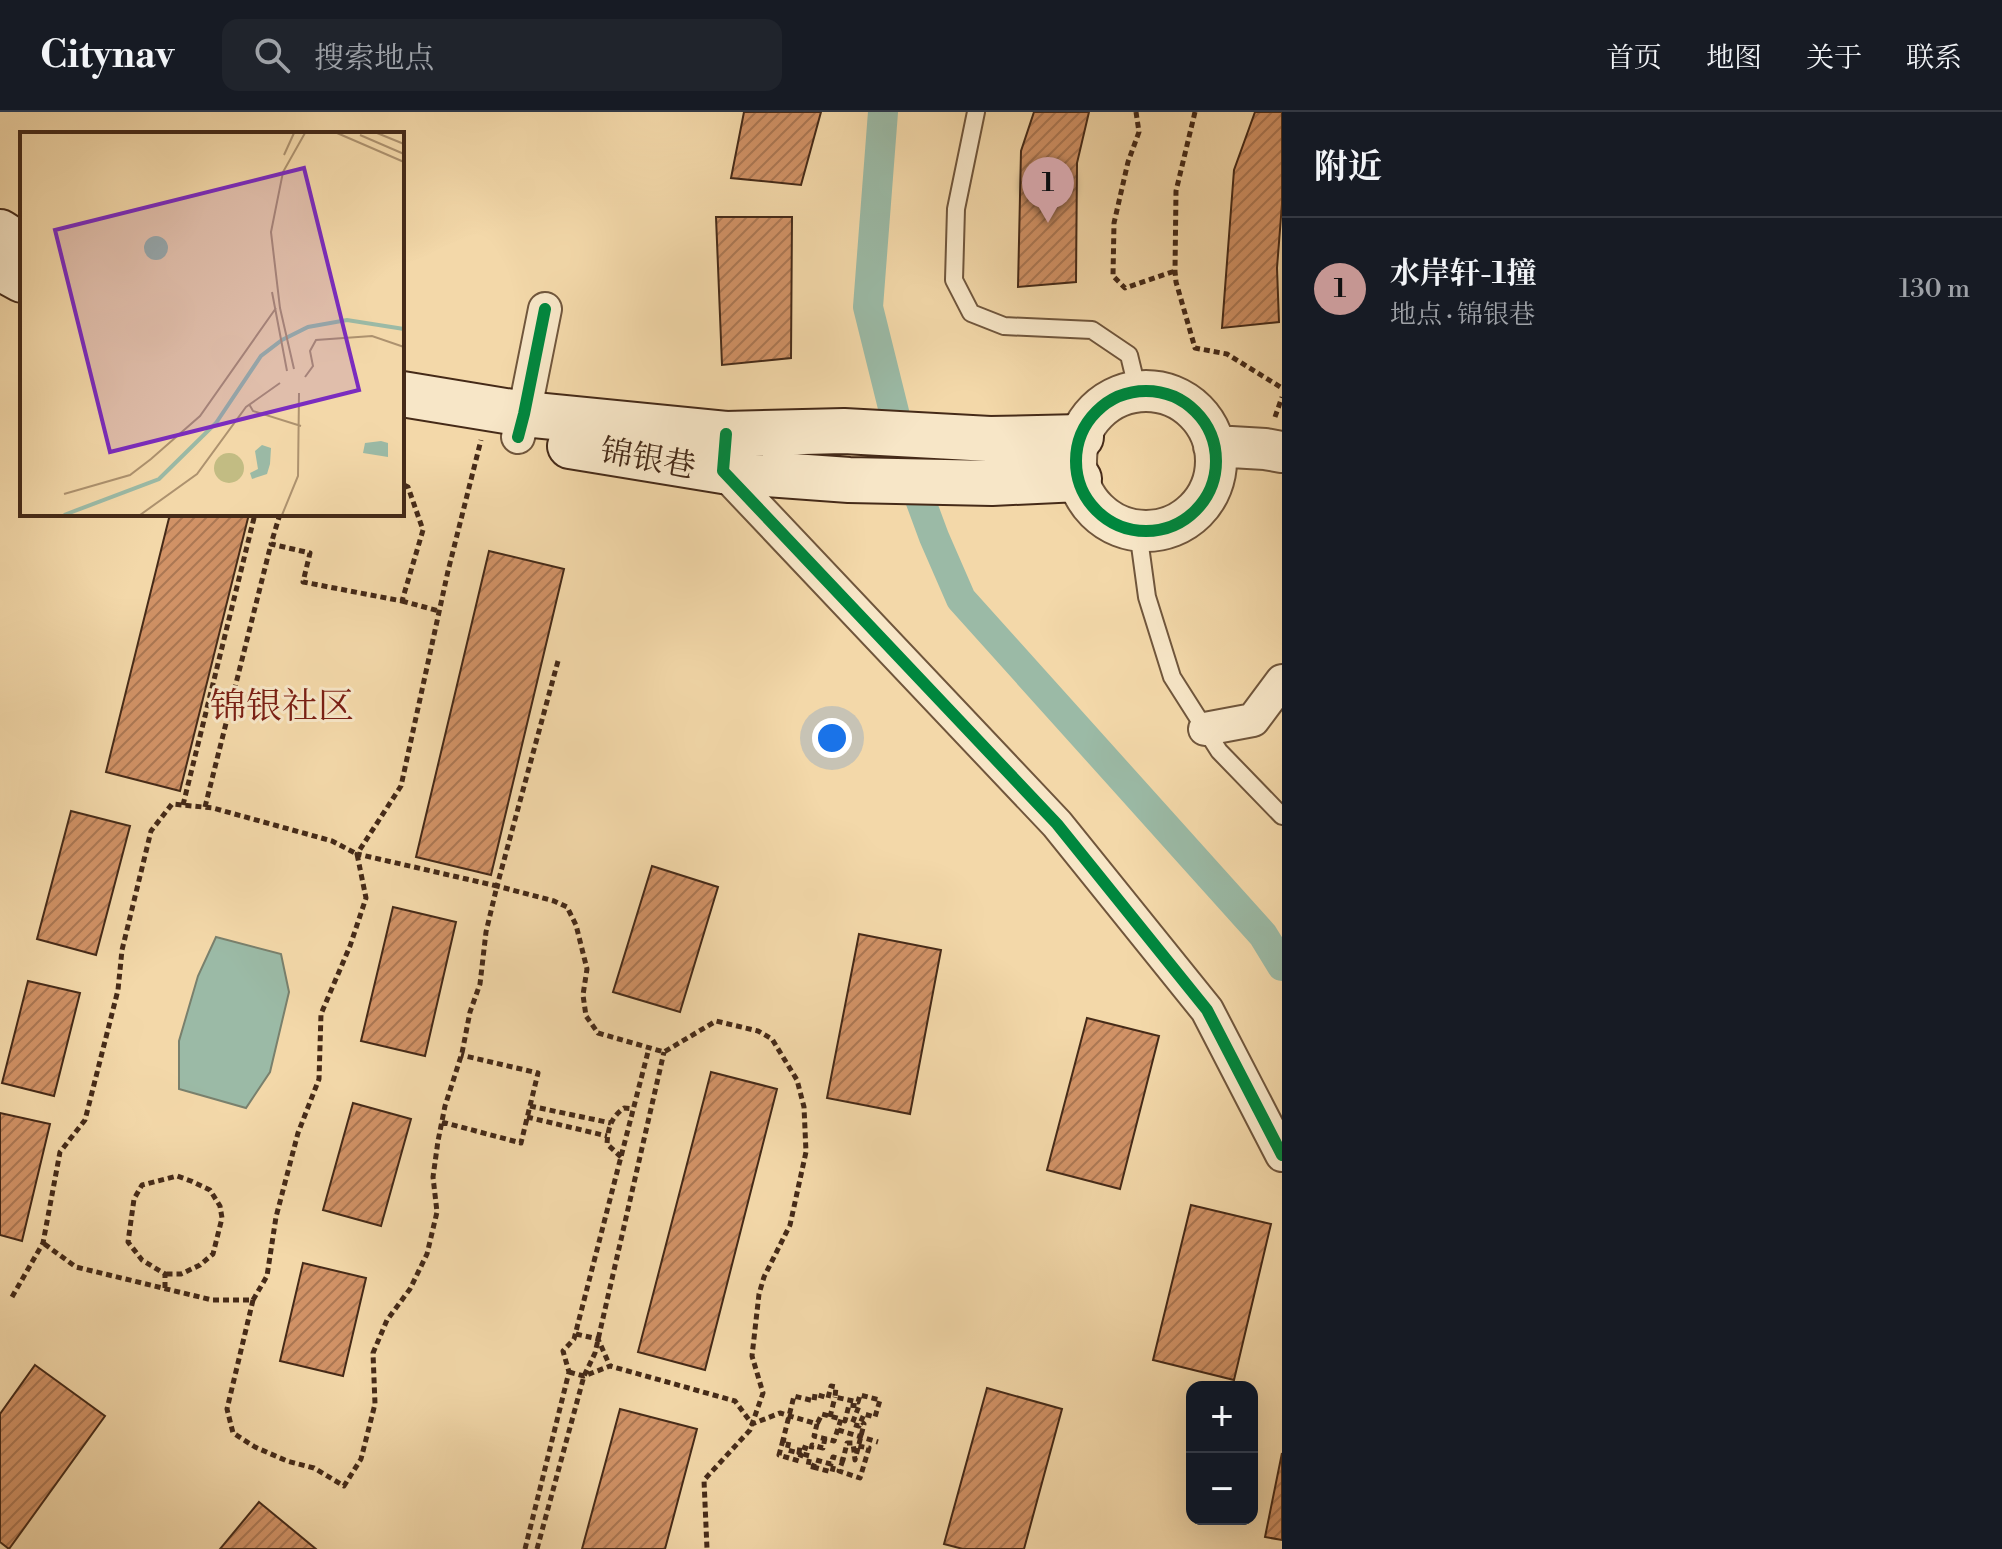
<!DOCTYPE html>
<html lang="zh">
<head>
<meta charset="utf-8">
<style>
  :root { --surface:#171b24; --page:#20242c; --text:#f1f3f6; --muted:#9ea1a6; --line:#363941; --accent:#c59692 }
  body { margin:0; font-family:"Libre Bodoni","Noto Serif SC",serif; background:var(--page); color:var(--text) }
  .controls { position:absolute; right:24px; bottom:24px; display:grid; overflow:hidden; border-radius:16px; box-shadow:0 8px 32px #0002 }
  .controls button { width:72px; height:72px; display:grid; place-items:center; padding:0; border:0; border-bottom:2px solid var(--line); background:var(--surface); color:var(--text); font:40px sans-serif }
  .you { position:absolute; left:832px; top:626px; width:28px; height:28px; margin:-20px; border:6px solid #fff; border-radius:50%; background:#1a73e8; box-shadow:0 0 0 12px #1a73e833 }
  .badge { display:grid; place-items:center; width:52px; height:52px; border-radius:50%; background:var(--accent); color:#111; font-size:26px; font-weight:700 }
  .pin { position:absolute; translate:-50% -66px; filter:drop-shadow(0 2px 4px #0008) }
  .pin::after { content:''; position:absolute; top:42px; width:28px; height:24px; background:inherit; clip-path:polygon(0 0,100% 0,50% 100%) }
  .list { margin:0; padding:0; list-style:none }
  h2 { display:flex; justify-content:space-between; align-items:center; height:104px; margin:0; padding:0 32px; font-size:34px }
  h2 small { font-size:26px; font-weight:400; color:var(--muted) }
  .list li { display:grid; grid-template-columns:52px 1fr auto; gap:24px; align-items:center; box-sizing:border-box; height:144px; padding:0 32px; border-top:2px solid var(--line) }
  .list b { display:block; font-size:30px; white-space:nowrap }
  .list p { margin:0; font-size:26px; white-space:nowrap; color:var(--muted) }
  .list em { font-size:26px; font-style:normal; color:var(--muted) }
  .icon { flex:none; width:44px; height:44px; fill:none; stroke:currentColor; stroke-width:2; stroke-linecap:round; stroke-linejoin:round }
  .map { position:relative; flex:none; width:1282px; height:1437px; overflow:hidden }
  header { display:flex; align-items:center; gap:48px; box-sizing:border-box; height:112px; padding:0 40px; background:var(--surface); border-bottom:2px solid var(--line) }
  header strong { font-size:38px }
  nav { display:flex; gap:44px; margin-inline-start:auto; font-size:28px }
  .search { width:560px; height:72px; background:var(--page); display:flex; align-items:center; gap:20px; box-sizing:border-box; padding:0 28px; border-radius:16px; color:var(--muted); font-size:30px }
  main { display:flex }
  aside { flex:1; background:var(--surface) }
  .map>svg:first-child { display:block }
  .water { fill:#9bbaa6; stroke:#79806d; stroke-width:2 }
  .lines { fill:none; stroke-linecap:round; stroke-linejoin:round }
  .canal { stroke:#9bbaa6; stroke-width:30 }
  .building { fill:url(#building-hatch); stroke:#452a18; stroke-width:2 }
  .service-casing { stroke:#70563c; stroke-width:20 }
  .minor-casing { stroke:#70563c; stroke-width:36 }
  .tertiary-casing { stroke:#70563c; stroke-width:44 }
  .secondary-casing { stroke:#452a18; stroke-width:48 }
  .path { stroke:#452a18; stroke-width:5; stroke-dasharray:6 4; stroke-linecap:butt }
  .service { stroke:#f7e6c7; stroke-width:16 }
  .minor { stroke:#f7e6c7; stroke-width:32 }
  .tertiary { stroke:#f7e6c7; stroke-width:40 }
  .secondary { stroke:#f7e6c7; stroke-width:44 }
  .cycleway-casing { stroke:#f7e6c7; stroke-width:17 }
  .cycleway { stroke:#00873e; stroke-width:12 }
  .labels { text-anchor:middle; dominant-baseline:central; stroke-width:6; stroke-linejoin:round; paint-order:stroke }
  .street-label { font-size:32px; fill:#452a18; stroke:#f7e6c7 }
  .quarter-label { font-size:36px; fill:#7a1f14; stroke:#f7e6c7 }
  .inset-river { fill:none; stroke:#9bbaa6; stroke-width:4 }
  .inset-road { fill:none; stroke:#ad926f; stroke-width:2 }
  .view { fill:#7b2cbf; fill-opacity:0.15; stroke:#7b2cbf; stroke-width:4 }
  .inset-edge { fill:none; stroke:#452a18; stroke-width:4 }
</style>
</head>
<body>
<header>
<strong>Citynav</strong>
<div class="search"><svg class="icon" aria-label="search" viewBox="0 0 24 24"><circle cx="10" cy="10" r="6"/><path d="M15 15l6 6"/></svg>搜索地点</div>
<nav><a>首页</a><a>地图</a><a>关于</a><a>联系</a></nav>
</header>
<main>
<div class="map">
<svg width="1282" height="1437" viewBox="0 0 1282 1437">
  <defs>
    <pattern id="building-hatch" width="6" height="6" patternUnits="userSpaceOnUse" patternTransform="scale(2)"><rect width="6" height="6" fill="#d19266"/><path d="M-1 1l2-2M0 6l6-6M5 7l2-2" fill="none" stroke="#ab7753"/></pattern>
  </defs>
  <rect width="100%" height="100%" fill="#f3d8a9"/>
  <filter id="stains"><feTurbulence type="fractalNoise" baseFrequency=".0025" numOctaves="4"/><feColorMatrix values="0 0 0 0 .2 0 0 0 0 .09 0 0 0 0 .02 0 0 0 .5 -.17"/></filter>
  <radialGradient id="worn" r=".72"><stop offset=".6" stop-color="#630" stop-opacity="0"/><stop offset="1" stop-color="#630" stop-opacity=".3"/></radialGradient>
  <path class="water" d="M 216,825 L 281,842 L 289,880 L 270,960 L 246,996 L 179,977 L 179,929 L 198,864 Z"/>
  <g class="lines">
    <path class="canal" d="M 883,0 L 868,195 L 907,352 L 934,425 L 961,487 L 1263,823 L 1282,854"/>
  </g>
  <path class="building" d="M 744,0 L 821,0 L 801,73 L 731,66 Z
    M 1034,0 L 1089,0 L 1077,51 L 1076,170 L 1018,175 L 1021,39 Z
    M 1255,0 L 1282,0 L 1282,92 L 1277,156 L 1279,210 L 1222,216 L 1234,58 Z
    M 716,105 L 792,105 L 791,246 L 722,253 Z
    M 170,402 L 249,402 L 180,679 L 106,660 Z
    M 489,439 L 564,457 L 491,763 L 416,745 Z
    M 71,699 L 130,714 L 96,843 L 37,827 Z
    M 652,754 L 718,775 L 680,900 L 613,880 Z
    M 393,795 L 456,810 L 425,944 L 361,929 Z
    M 859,822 L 941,838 L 910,1002 L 827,986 Z
    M 28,869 L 80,881 L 54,984 L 2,971 Z
    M 1087,906 L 1159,924 L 1120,1077 L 1047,1058 Z
    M 711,960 L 777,977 L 705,1258 L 638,1240 Z
    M 353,991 L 411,1007 L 381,1114 L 323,1098 Z
    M 0,1001 L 50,1012 L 22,1129 L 0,1123 Z
    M 1191,1093 L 1271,1112 L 1234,1268 L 1153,1248 Z
    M 303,1151 L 366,1166 L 343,1264 L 280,1249 Z
    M 35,1253 L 105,1304 L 9,1437 L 0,1430 L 0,1302 Z
    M 987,1276 L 1062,1297 L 1024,1437 L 963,1437 L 944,1432 Z
    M 620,1297 L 697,1317 L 665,1437 L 582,1437 Z
    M 1282,1341 L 1282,1428 L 1265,1425 Z
    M 259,1390 L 316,1437 L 220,1437 Z"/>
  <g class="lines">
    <defs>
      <path id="service" d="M 976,0 L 956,97 L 954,168 L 971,201 L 1004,214 L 1092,218 L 1129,243 L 1138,280
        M 1138,419 L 1147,485 L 1172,565 L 1219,639 L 1282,704"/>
      <path id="minor" d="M 518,325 L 524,302 L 545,197
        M 723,351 L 723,359 L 1057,712 L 1207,898 L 1282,1043
        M 1205,617 L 1253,608 L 1282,569"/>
      <path id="tertiary" d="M1076 349a70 70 0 1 1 140 0a70 70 0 1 1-140 0Z
        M 1214,334 L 1265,337 L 1282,340"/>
      <path id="secondary" d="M 0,120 L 22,134
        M 0,156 L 22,168
        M 402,282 L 524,302 L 726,322 L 844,319 L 990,327 L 1081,325
        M 570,334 L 723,359 L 849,368 L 992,371 L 1079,367"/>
    </defs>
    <use href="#service" class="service-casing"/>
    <use href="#minor" class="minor-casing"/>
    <use href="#tertiary" class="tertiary-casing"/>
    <use href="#secondary" class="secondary-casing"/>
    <path class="path" d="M 1136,0 L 1139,20 L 1128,50 L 1114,111 L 1113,164 L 1125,176 L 1175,159
      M 1195,0 L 1176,79 L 1175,159 L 1176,170 L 1195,236 L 1227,242 L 1282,276
      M 1275,305 L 1282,285
      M 280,402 L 271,432 L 310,441 L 303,470 L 402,489 L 423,418 L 408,375 L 402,372
      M 402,489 L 439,499
      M 558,549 L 497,774 L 554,789 L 567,795 L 576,813 L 587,857 L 583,883 L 586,904 L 598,921 L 664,940 L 716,909 L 758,919 L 772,927 L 797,968 L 804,995 L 806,1040 L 790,1113 L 764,1165 L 759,1182 L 752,1244 L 763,1281 L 750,1318 L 704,1368 L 707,1437
      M 183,693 L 255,402
      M 205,695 L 271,432
      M 530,994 L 611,1011
      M 527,1005 L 607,1024
      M 442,1010 L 521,1031 L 538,961 L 461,943
      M 621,1045 L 607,1032 C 608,1016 611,1005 624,996 L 633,997
      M 165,1176 L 165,1162 L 142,1148 L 128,1130 L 134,1087 L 142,1073 L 177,1064 L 191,1069 L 210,1078 L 220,1094 L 222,1106 L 213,1142 L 200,1153 L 181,1162 L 165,1162
      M 12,1185 L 43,1131 L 60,1040 L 85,1008 L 118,878 L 122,838 L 151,719 L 172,692 L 213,696 L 332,729 L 357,742 L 366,786 L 350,834 L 321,902 L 319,967 L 298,1021 L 276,1105 L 267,1164 L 253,1188 L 212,1188 L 76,1155 L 43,1131
      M 253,1188 L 227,1297 L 233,1321 L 255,1335 L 287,1349 L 314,1356 L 344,1374 L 361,1347 L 375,1292 L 373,1241 L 387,1208 L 410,1177 L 427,1142 L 437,1100 L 433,1065 L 438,1029 L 445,994 L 462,941 L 470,900 L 480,872 L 486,820 L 497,774 L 357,742 L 401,674 L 448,459 L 481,328
      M 576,1222 L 598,1227 L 610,1254
      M 569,1260 L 584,1264 L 610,1254 L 735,1289 L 752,1312 L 780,1301 L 817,1312 L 814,1324 L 834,1329 L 841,1307 L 822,1302 L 817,1312
      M 830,1305 L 835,1285
      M 838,1318 L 878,1330
      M 825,1326 L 823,1336 L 812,1333 L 811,1338 L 800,1334 L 799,1341 L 787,1338 L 789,1329 L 783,1328 L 794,1284 L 814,1289 L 815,1282 L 828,1286 L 831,1274 L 836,1275 L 835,1285 L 858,1290 L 860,1283 L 880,1288 L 875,1305 L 864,1302 L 859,1314 L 852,1312 L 859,1294 L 849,1293 L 845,1309 L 841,1307
      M 783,1328 L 779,1343 L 799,1349 L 801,1343 L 799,1341 L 810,1344 L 808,1354 L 813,1355 L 816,1348 L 831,1352 L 833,1345 L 843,1348 L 847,1331 L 853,1331 L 855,1348 L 864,1312 L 862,1310
      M 843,1348 L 839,1359 L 860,1366 L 869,1336 L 858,1334
      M 813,1355 L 832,1360 L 834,1352 L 832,1351
      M 525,1437 L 569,1260 L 563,1239 L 574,1227 L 649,936
      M 537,1437 L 584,1264 L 595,1241 L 664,940"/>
    <use href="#service" class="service"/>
    <use href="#minor" class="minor"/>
    <use href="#tertiary" class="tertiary"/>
    <use href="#secondary" class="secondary"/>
    <defs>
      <path id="cycleway" d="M1076 349a70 70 0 1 1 140 0a70 70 0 1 1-140 0Z
        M 726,322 L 723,359 L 1057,712 L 1207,898 L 1282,1043
        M 518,325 L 524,302 L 545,197"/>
    </defs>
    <use href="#cycleway" class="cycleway-casing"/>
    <use href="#cycleway" class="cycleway"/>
  </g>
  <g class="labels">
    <g class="street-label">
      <text transform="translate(648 347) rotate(10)">锦银巷</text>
    </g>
    <g class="quarter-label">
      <text x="282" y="595">锦银社区</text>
    </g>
  </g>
  <g transform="translate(20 20)">
    <rect width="384" height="384" fill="#f3d8a9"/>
    <path d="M194 336a15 15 0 1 1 30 0a15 15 0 1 1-30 0Z" fill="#c2bc83"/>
    <path d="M124 116a12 12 0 1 1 24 0a12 12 0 1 1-24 0ZM 361,309 L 368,311 L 368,325 L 343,321 L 345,311 ZM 242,313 L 251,316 L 250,332 L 247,342 L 232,347 L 230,341 L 238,337 L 235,319 Z" fill="#9bbaa6"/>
    <path class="inset-river" d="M 44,383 L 139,347 L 196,291 L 241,224 L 262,208 L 288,195 L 327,188 L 384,197"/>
    <path class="inset-road" d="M 317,1 L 384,30M 357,1 L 384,12M 340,3 L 384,22M 264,23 L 274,1M 252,160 L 267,239M 274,237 L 260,176 L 251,100 L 263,40 L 285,1M 285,245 L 293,234 L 290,219 L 296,208 L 352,204 L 384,215M 229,272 L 233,279 L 281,294M 44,362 L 110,343 L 131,327 L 180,284 L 256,176M 120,383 L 177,342 L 226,275 L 260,251M 262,383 L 278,344 L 279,261"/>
    <path class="view" d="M 284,36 L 339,258 L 90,320 L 35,98 Z"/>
    <rect width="384" height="384" class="inset-edge"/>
  </g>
  <rect width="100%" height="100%" filter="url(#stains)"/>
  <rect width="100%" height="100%" fill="url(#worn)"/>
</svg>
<div class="controls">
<button>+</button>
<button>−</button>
</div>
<div class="you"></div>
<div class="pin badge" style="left:1048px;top:111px">1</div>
</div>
<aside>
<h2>附近<small></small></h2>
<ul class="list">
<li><span class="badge">1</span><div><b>水岸轩-1撞</b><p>地点 · 锦银巷</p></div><em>130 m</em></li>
</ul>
</aside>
</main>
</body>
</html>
